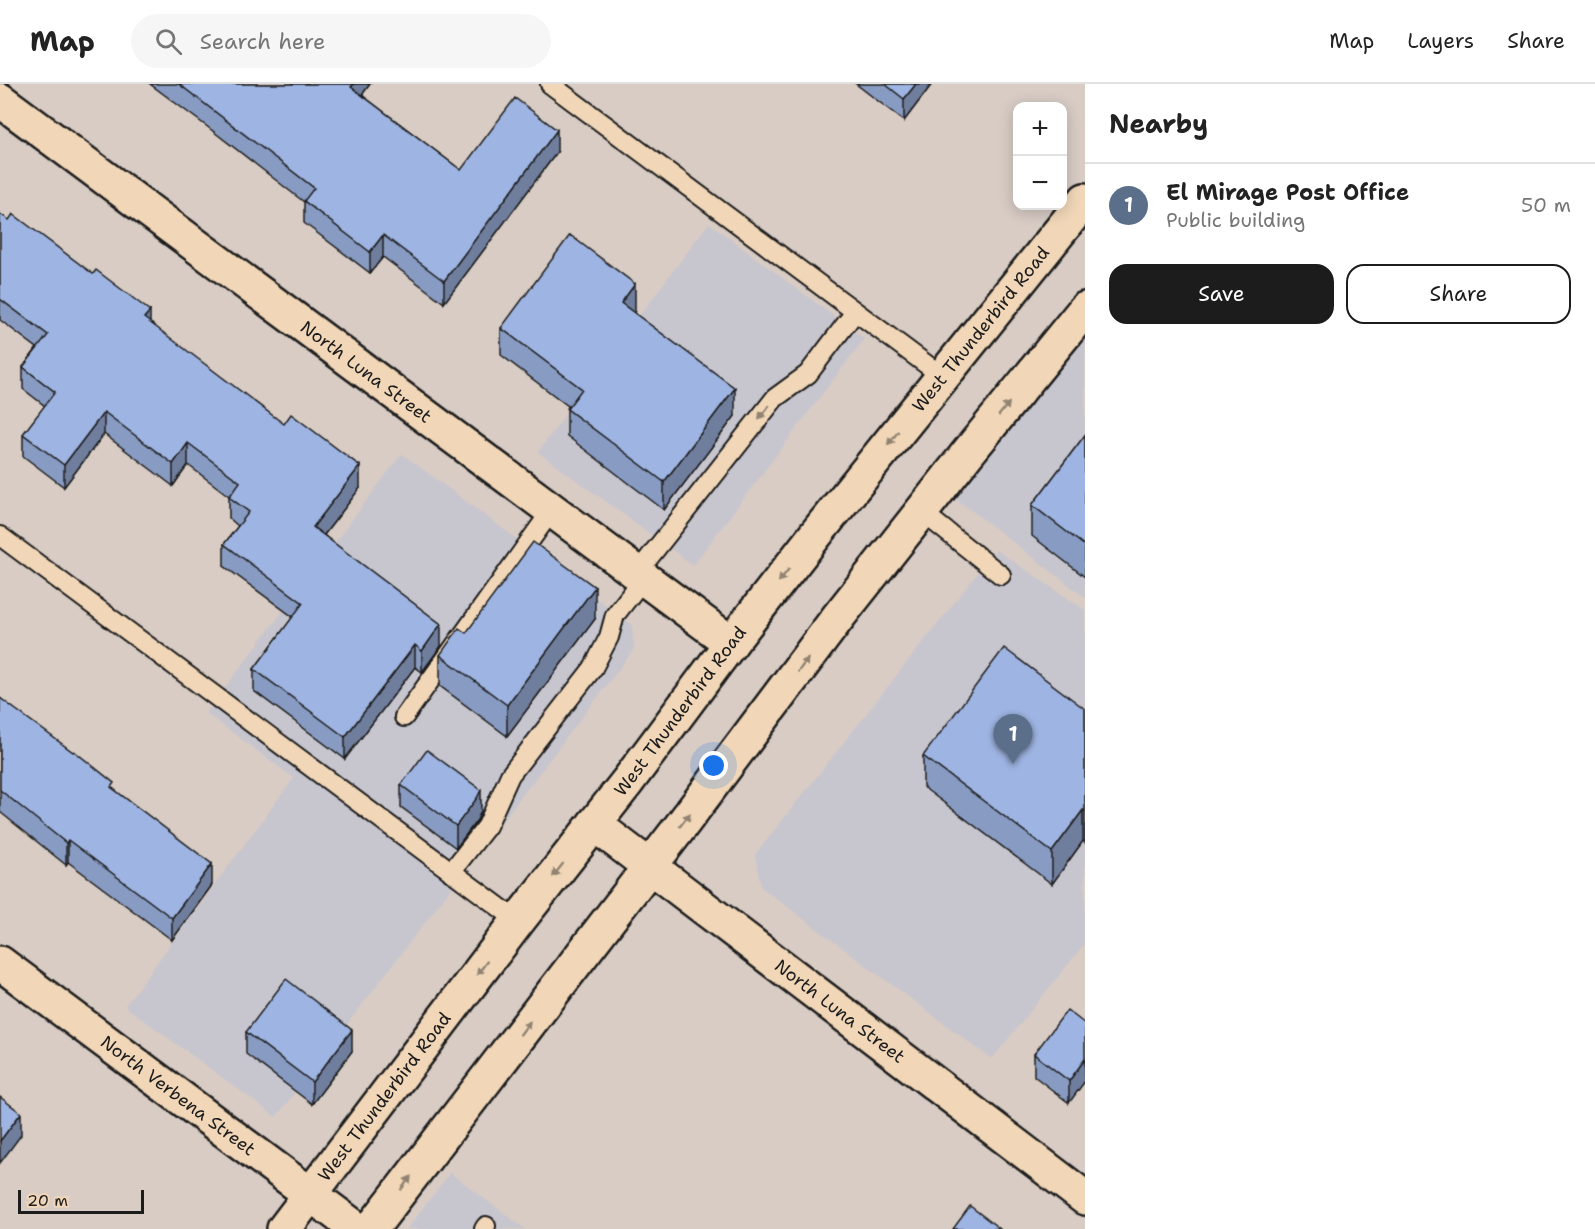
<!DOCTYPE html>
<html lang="en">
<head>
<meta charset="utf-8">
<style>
  :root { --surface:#fff; --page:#f6f6f6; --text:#222; --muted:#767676; --line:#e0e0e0; --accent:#1c1c1c }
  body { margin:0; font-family:"Shantell Sans",sans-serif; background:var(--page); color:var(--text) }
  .controls { position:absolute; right:18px; top:18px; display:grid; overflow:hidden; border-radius:12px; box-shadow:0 3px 15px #0003 }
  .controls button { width:54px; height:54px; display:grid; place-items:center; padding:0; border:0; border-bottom:2px solid var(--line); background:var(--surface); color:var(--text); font:30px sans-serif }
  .scale { position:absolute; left:18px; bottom:15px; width:126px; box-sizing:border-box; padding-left:6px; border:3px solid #1c1c1c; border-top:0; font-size:16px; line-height:21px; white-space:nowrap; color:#1c1c1c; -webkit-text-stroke:4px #f1d7b8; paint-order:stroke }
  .you { position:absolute; left:714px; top:682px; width:21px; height:21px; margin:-15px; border:4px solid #fff; border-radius:50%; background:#1a73e8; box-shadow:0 0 0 9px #1a73e833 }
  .badge { display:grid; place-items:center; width:39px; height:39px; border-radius:50%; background:var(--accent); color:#fff; font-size:20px; font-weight:700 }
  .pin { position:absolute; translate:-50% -50px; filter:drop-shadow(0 2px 3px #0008) }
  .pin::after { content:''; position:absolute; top:32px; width:21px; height:18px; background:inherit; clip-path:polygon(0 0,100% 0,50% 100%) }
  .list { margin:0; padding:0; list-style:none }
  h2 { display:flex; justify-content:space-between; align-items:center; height:78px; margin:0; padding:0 24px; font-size:26px }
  h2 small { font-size:20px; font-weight:400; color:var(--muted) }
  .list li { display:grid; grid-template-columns:39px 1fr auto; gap:18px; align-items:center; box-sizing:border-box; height:84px; padding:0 24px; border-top:2px solid var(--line) }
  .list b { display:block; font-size:22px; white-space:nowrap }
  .list p { margin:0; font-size:20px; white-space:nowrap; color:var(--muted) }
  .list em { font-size:20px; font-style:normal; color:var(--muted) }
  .actions { display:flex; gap:12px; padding:18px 24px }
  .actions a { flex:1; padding:14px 0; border:2px solid var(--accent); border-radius:18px; text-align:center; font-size:21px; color:var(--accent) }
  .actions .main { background:var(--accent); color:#fff }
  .icon { flex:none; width:33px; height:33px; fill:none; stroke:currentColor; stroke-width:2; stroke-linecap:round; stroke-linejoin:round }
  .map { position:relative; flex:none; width:1085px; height:1145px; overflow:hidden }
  header { display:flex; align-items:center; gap:36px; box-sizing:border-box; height:84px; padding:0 30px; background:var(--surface); border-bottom:2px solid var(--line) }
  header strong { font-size:28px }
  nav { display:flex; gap:33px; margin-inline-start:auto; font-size:21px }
  .search { width:420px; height:54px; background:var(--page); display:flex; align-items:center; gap:15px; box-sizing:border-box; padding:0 21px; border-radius:33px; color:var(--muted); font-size:22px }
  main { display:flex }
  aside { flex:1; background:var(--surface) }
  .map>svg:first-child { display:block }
  .built { fill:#c7c5ce }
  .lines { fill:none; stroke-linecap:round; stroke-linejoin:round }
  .lane-casing { stroke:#1c1c1c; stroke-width:22 }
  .street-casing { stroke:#1c1c1c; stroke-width:38 }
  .secondary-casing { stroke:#1c1c1c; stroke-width:38 }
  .lane { stroke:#f1d7b8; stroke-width:18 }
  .street { stroke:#f1d7b8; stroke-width:33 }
  .secondary { stroke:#f1d7b8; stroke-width:33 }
  .wall { fill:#889bc2; stroke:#1c1c1c; stroke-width:1.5 }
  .shaded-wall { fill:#6f7e9e; stroke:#1c1c1c; stroke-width:1.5 }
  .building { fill:#9eb4e2; stroke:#1c1c1c; stroke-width:1.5 }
  .oneway { fill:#918372 }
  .labels { text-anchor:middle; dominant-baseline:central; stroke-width:4.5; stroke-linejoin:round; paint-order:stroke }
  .street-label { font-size:18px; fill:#1c1c1c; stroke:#f1d7b8 }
</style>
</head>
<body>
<header>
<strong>Map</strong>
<div class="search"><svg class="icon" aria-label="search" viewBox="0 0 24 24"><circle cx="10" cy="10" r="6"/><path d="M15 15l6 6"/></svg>Search here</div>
<nav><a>Map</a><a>Layers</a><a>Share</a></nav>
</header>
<main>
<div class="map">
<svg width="1085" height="1145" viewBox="0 0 1085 1145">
  <rect width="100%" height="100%" fill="#d8ccc5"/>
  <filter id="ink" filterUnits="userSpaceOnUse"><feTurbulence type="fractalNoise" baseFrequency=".0167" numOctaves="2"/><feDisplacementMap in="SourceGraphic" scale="12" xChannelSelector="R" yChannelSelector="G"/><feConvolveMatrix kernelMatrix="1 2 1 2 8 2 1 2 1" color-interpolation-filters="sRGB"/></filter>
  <g filter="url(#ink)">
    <path class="built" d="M 709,139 L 864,255 L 693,481 L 538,368 Z
      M 1085,247 L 1085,513 L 954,413 Z
      M 402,370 L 632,541 L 634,565 L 276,1033 L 125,922 L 294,694 L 206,629 Z
      M 996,466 L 1085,526 L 1085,859 L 992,975 L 761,803 L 755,771 Z
      M 450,1089 L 525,1145 L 407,1145 Z"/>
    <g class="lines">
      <defs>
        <path id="lane" d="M 550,0 L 942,292
          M 922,428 L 1001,491
          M 0,452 L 518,837
          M 637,489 L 775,314 L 808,290 L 855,228
          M 404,633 L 552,426
          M 451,788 L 487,742 L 510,691 L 593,584 L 609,553 L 615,531 L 644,494
          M 484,1145 L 486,1142"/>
        <g id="street">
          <path id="s1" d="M 0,16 L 731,559"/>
          <path id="s2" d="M 594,740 L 1085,1114"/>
          <path id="s3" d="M 0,879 L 357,1145"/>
        </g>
        <g id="secondary">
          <path id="s4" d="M 284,1145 L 518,837 L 628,697 L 731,559 L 820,445 L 1085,116"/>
          <path d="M 371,1145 L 684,738 L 839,532 L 967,370 L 1085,225"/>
        </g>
      </defs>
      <use href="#lane" class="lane-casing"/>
      <use href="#street" class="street-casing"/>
      <use href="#secondary" class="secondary-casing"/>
      <use href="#lane" class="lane"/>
      <use href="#street" class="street"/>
      <use href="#secondary" class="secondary"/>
    </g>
    <path class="wall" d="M 150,0 L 370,0 L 362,11 L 461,86 L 557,68 L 444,219 L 383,173 L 370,189 L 304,139 L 304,118 L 209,44 Z
      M 856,0 L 932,0 L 904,37 Z
      M 0,130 L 150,239 L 360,404 L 324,451 L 441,562 L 422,588 L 415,583 L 345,675 L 254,607 L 254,585 L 293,533 L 224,482 L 224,460 L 238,442 L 229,434 L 229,412 L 188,381 L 173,402 L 104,350 L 64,403 L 23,372 L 23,350 L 45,322 L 23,305 L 23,283 L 37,264 L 0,236 Z
      M 635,228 L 634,229 L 735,332 L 664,426 L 567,352 L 567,325 L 568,322 L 501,271 L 501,244 Z
      M 1085,351 L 1085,493 L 1032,452 L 1032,421 Z
      M 595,535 L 507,652 L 440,602 L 440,571 L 466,549 Z
      M 0,614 L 114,705 L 212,801 L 172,856 L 68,778 L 66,781 L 0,728 Z
      M 1085,625 L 1085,759 L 1083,757 L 1052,800 L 923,703 L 923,672 Z
      M 401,701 L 481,727 L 477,736 L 456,764 L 401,723 Z
      M 1085,940 L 1069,1019 L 1034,992 L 1034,970 Z
      M 246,948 L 352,967 L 312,1020 L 246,970 Z"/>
    <path class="shaded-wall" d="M 354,0 L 370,0 L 351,25 L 351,3 Z
      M 916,0 L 932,0 L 904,37 L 904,15 Z
      M 557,46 L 557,68 L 444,219 L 444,197 Z
      M 383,151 L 383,173 L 370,189 L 370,168 Z
      M 635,200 L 635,228 L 621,246 L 621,219 Z
      M 150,227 L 150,249 L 144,234 Z
      M 735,304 L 735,332 L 664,426 L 664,398 Z
      M 104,328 L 104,350 L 64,403 L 64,381 Z
      M 188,359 L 188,381 L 173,402 L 173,380 Z
      M 360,382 L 360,404 L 313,465 L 313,443 Z
      M 595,503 L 595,535 L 507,652 L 507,621 Z
      M 441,540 L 441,562 L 422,588 L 422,567 Z
      M 415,561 L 415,583 L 345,675 L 345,653 Z
      M 481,706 L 481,727 L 477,736 L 456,764 L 456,742 Z
      M 1083,726 L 1083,757 L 1052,800 L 1052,768 Z
      M 68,756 L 68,778 L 66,781 L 66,759 Z
      M 212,780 L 212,801 L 172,856 L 172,834 Z
      M 352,946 L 352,967 L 312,1020 L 312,998 Z
      M 1085,975 L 1085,997 L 1069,1019 L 1069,997 Z
      M 21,1029 L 21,1051 L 0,1079 L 0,1057 Z"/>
    <path class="building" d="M 179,0 L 354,0 L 351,3 L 461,86 L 515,14 L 557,46 L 444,197 L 383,151 L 370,168 L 304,117 L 314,104 Z
      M 885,0 L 916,0 L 904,15 Z
      M 0,130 L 9,136 L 13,130 L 93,190 L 96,186 L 150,227 L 144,234 L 284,340 L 291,330 L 360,382 L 313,443 L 441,540 L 422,567 L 415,561 L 345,653 L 254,585 L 303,519 L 224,460 L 249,428 L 229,413 L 240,398 L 188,359 L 173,380 L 104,328 L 64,381 L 23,350 L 55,308 L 23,283 L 48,251 L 0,215 Z
      M 570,151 L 635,200 L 621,219 L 735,304 L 664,398 L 567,325 L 582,305 L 501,244 Z
      M 1085,351 L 1085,462 L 1032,421 Z
      M 533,458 L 595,503 L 507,621 L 440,571 L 459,544 L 466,549 Z
      M 1004,564 L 1085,625 L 1085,727 L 1083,726 L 1052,768 L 923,672 Z
      M 0,614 L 73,668 L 74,667 L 114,699 L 111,703 L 212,780 L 172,834 L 68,756 L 66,759 L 0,706 Z
      M 427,666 L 481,706 L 477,714 L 456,742 L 401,701 Z
      M 286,895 L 352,946 L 312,998 L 246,948 Z
      M 1067,926 L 1085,940 L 1085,975 L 1069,997 L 1034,970 Z
      M 0,1013 L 21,1029 L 0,1057 Z
      M 970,1122 L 1000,1145 L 953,1145 Z"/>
    <defs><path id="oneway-solid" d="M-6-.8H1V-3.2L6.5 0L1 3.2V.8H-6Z" transform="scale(1.5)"/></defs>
    <g class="oneway">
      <use href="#oneway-solid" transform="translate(1004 325) rotate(-51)"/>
      <use href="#oneway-solid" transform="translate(764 328) rotate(128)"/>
      <use href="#oneway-solid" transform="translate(893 354) rotate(129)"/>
      <use href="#oneway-solid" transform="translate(784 491) rotate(128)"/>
      <use href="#oneway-solid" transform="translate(803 581) rotate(-53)"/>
      <use href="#oneway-solid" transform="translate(685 736) rotate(-52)"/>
      <use href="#oneway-solid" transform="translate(558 786) rotate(128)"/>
      <use href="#oneway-solid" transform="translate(482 884) rotate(127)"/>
      <use href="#oneway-solid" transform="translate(525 944) rotate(-53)"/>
      <use href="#oneway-solid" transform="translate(406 1099) rotate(-53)"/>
    </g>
  </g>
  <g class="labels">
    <g class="street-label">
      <text stroke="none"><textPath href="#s4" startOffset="1138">West Thunderbird Road</textPath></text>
      <text stroke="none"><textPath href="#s1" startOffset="456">North Luna Street</textPath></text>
      <text stroke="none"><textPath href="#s4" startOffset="652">West Thunderbird Road</textPath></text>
      <text stroke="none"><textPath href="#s2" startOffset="309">North Luna Street</textPath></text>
      <text stroke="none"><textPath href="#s3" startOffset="222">North Verbena Street</textPath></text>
      <text stroke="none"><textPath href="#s4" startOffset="166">West Thunderbird Road</textPath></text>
    </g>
  </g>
</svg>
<div class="controls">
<button>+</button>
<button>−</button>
</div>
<div class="scale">20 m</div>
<div class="you"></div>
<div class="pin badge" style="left:1013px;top:680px;background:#5c6f8a">1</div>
</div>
<aside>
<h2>Nearby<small></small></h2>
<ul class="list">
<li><span class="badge" style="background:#5c6f8a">1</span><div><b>El Mirage Post Office</b><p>Public building</p></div><em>50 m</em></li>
</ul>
<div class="actions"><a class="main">Save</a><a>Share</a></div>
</aside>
</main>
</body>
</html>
